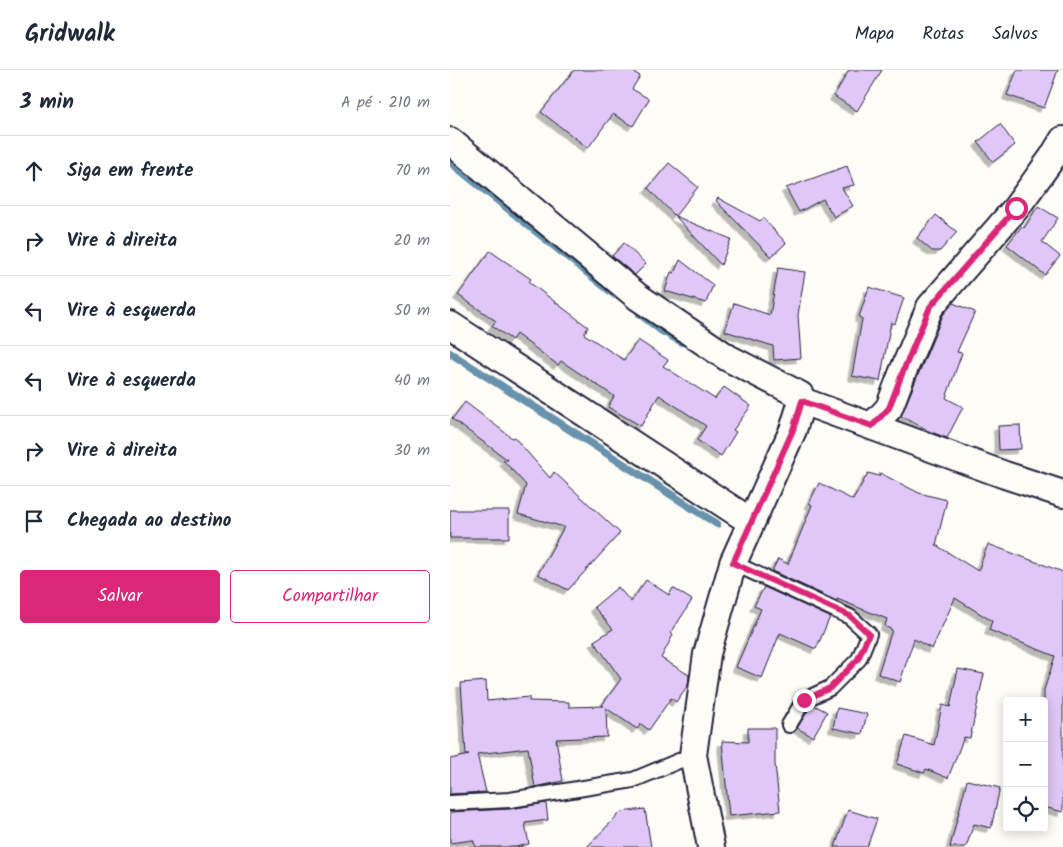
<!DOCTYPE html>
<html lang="pt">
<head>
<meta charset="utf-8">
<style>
  :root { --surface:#fff; --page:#f6f6f7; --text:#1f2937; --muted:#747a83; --line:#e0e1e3; --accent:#db2777 }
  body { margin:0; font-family:Kalam,sans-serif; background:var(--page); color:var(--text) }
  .controls { position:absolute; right:15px; bottom:15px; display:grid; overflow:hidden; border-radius:5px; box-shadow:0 2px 12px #0003 }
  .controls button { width:45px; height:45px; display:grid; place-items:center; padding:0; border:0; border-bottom:1px solid var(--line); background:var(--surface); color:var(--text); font:25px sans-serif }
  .stop { position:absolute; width:15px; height:15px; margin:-11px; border:4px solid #db2777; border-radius:50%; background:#fff }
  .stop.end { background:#db2777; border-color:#fff; box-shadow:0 1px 5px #0008 }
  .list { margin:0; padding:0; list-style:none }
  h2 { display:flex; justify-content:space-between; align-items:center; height:65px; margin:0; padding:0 20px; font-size:21px }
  h2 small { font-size:16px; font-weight:400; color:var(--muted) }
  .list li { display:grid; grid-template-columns:32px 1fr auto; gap:15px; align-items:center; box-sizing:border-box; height:70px; padding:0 20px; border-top:1px solid var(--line) }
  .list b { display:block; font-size:19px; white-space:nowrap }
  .list em { font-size:16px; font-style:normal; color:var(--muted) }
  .actions { display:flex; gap:10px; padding:15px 20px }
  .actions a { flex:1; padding:11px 0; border:1px solid var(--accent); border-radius:5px; text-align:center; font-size:18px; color:var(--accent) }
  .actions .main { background:var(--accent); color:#fff }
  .icon { flex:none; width:28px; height:28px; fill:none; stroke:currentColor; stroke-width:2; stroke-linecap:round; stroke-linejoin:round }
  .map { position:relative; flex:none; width:613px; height:777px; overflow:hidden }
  header { display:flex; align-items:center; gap:30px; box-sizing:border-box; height:70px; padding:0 25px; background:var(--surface); border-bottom:1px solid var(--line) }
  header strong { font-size:24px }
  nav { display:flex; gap:28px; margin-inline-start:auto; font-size:18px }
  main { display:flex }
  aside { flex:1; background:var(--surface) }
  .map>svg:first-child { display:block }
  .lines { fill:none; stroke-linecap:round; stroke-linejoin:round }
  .stream { stroke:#6792ac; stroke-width:8 }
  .building { fill:#e0c7f7; stroke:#22223b; filter:url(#shadow) }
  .service-casing { stroke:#22223b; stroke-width:18 }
  .minor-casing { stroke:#22223b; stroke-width:30 }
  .service { stroke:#fdfcf7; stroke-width:14 }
  .minor { stroke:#fdfcf7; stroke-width:26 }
  .route { stroke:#db2777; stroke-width:6 }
</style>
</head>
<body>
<header>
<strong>Gridwalk</strong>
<nav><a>Mapa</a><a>Rotas</a><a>Salvos</a></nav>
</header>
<main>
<aside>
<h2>3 min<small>A pé · 210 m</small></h2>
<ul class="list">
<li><svg class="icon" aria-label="ahead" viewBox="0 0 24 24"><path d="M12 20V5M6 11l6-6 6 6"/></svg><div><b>Siga em frente</b></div><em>70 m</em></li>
<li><svg class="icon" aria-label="right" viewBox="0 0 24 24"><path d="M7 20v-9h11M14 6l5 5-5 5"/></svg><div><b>Vire à direita</b></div><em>20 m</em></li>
<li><svg class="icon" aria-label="left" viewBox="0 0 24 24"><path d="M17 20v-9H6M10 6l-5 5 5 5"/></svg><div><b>Vire à esquerda</b></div><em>50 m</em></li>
<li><svg class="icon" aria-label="left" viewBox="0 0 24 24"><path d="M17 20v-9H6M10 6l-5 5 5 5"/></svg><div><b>Vire à esquerda</b></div><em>40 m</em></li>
<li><svg class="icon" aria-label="right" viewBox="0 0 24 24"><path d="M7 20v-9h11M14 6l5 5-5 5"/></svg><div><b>Vire à direita</b></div><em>30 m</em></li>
<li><svg class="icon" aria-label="arrive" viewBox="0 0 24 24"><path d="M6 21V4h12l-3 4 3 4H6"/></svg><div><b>Chegada ao destino</b></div></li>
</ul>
<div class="actions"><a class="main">Salvar</a><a>Compartilhar</a></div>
</aside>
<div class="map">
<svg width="613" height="777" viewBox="0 0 613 777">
  <defs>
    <filter id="shadow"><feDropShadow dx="-4.5" dy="4.5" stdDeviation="0" flood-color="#0004"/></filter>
  </defs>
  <rect width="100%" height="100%" fill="#fdfcf7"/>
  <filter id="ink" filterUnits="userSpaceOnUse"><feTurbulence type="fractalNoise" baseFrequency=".02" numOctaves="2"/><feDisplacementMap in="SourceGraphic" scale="10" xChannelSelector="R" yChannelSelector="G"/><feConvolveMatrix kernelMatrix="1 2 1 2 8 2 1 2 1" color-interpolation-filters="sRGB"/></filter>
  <g filter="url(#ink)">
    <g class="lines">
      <path class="stream" d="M 0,92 L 165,225
        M 190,244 L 212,261 L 232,272
        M 0,283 L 267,454"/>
    </g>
    <path class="building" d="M 124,0 L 180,0 L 190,6 L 182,19 L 199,29 L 183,56 L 163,44 L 138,78 L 91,42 Z
      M 399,0 L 432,0 L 407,41 L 384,26 Z
      M 567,0 L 608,0 L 594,38 L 557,25 Z
      M 550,54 L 565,75 L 543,92 L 528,72 Z
      M 219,93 L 248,117 L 225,146 L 198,118 Z
      M 397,96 L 404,115 L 392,118 L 403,136 L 384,147 L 373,129 L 349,142 L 336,118 Z
      M 268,128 L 310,151 L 313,148 L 336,173 L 321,187 L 266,131 Z
      M 588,136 L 608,148 L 592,172 L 610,186 L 595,205 L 557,175 L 572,156 L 574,158 Z
      M 486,145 L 507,162 L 490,181 L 482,181 L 467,168 Z
      M 225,146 L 281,169 L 271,195 Z
      M 174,173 L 196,194 L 185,205 L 162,186 Z
      M 40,181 L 81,209 L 79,212 L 138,257 L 134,264 L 174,290 L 188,270 L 218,290 L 213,296 L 265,329 L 274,317 L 301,336 L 283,360 L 286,362 L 271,386 L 247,370 L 256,356 L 209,325 L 191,356 L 158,337 L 164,326 L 111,291 L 108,295 L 66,264 L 62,270 L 42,256 L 46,251 L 8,225 Z
      M 230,190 L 263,215 L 256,233 L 215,221 L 221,202 L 224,203 Z
      M 328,198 L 355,202 L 348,245 L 351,288 L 324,290 L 323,276 L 275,261 L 284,233 L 320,245 Z
      M 419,217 L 454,228 L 445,254 L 441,252 L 430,311 L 402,306 L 412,249 L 409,247 Z
      M 503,233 L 525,242 L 507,282 L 512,283 L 496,328 L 513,337 L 497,368 L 476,360 L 476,359 L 451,346 L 493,245 Z
      M 15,332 L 62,368 L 64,367 L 100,408 L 104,402 L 170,463 L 118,520 L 88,504 L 114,457 L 68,444 L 76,415 L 53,390 L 58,390 L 2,349 Z
      M 570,355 L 571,379 L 549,380 L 548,356 Z
      M 418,403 L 429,406 L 430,403 L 469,423 L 497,430 L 486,475 L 528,501 L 538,474 L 613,502 L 613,742 L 594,737 L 594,620 L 605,586 L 539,560 L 542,551 L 505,528 L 482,579 L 464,569 L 450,612 L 428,604 L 442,560 L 435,556 L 437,549 L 387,529 L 387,531 L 322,501 L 328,489 L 338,494 L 362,435 L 359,433 L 369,413 L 403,430 Z
      M 0,440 L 59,440 L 59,468 L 0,468 Z
      M 196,510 L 219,525 L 223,518 L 242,530 L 221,563 L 223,565 L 211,588 L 239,605 L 238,615 L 226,632 L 221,628 L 199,660 L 191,654 L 187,659 L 156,638 L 157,667 L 106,669 L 113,711 L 85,717 L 78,678 L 27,684 L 36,722 L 0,724 L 0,689 L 19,685 L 16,685 L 11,613 L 36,611 L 37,631 L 79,627 L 79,631 L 119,632 L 119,637 L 154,636 L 152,635 L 171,609 L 144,571 L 163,559 L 144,537 L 168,517 L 181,532 Z
      M 314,517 L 380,547 L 366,579 L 330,563 L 312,608 L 286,597 L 311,539 L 304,536 Z
      M 508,599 L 534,604 L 520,668 L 514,667 L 498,708 L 476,699 L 474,703 L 447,694 L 456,666 L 484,675 L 492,635 L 500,637 Z
      M 364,635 L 377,642 L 363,667 L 347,658 L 360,637 Z
      M 387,638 L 417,644 L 412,664 L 383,658 Z
      M 298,658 L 325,658 L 325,694 L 330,741 L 279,746 L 272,671 L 298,672 Z
      M 517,710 L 550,718 L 541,758 L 524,754 L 516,777 L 500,777 Z
      M 96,733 L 98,750 L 75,753 L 79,774 L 66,777 L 26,777 L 23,770 L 0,773 L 0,742 L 60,739 Z
      M 195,739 L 201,777 L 137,777 L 171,742 Z
      M 398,740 L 427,749 L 417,777 L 385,777 Z"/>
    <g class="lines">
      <defs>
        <path id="service" d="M 283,493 L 400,547 L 419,564 L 409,589 L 380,618 L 354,630 L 339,655
          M 0,733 L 60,730 L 183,710 L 243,685"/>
        <path id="minor" d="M 0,71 L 188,227 L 278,288 L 350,325 L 352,331 L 555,405 L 613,424
          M 0,255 L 300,451
          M 422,356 L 439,338 L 452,304 L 480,237 L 566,138 L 602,88 L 613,70
          M 261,777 L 243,685 L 257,584 L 283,493 L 343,360 L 352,331"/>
      </defs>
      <use href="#service" class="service-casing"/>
      <use href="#minor" class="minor-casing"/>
      <use href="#service" class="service"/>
      <use href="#minor" class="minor"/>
    </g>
  </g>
  <g class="lines" filter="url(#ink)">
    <path class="route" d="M 354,630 L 380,618 L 408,589 L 419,564 L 400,546 L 283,493 L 343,360 L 352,331 L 422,356 L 439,338 L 452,304 L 480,237 L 566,138"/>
  </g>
</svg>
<div class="controls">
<button>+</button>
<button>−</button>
<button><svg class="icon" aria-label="locate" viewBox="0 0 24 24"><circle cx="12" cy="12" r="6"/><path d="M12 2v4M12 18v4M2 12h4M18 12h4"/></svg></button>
</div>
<div class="stop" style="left:566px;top:138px"></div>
<div class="stop end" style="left:354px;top:630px"></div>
</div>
</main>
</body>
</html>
